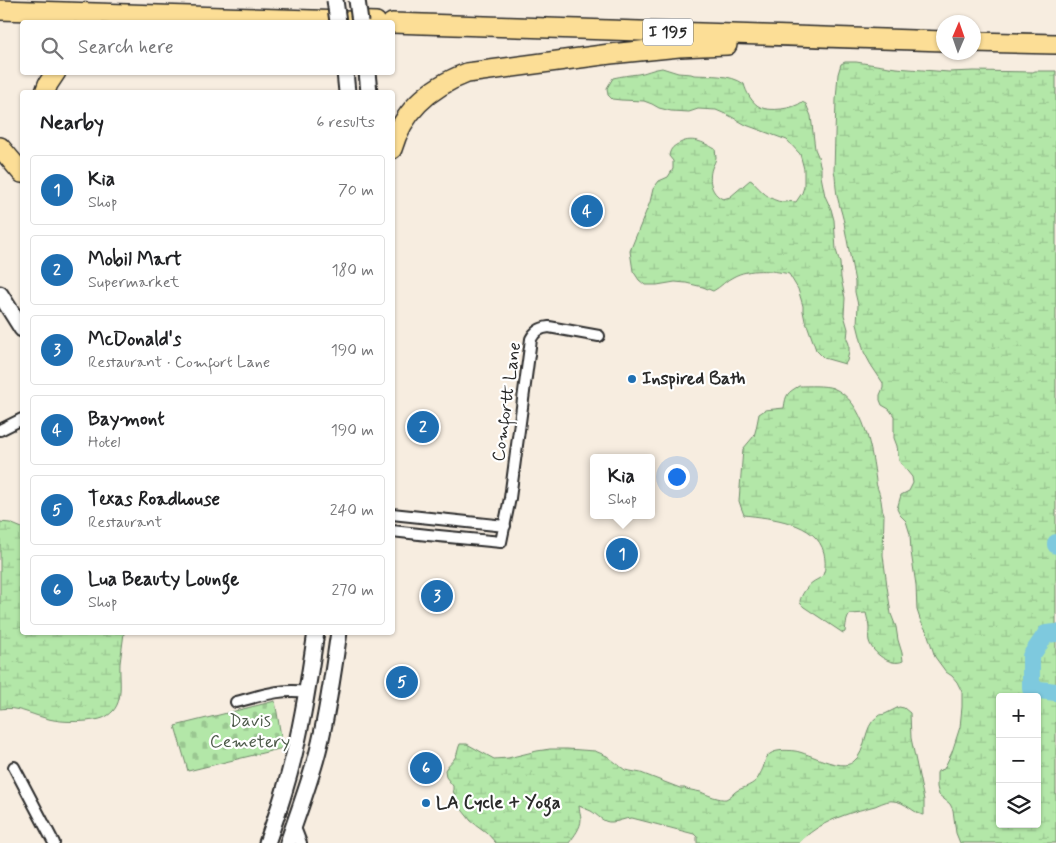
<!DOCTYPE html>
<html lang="en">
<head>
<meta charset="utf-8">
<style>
  :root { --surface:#fff; --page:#f2f2f2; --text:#202124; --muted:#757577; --line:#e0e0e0; --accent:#1f6fb2 }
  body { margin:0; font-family:Mynerve,sans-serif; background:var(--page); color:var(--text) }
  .controls { position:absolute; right:15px; bottom:15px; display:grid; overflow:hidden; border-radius:5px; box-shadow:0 1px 4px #0004 }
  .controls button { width:45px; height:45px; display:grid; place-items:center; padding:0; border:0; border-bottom:1px solid var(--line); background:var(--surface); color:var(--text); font:25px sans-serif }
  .compass { position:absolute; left:936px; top:15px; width:45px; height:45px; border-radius:50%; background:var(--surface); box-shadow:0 1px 4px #0004; rotate:2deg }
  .you { position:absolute; left:676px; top:476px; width:18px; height:18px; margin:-12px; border:4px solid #fff; border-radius:50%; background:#1a73e8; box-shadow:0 0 0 8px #1a73e833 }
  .badge { display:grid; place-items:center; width:32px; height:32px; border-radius:50%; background:var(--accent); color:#fff; font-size:16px; font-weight:700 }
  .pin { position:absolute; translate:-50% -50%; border:2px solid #fff; box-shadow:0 1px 5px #0006 }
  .popup { position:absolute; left:590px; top:454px; width:65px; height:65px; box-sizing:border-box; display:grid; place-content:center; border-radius:5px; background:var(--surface); filter:drop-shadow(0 1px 4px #0005); font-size:16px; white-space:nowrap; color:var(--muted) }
  .popup b { font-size:19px; color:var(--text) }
  .popup::after { content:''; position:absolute; left:50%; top:100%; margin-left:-10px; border:10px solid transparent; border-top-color:var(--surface) }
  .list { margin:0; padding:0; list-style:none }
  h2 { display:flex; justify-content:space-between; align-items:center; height:65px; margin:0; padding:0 20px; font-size:21px }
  h2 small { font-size:16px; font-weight:400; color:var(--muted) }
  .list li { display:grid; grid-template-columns:32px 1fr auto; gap:15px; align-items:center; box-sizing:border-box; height:70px; margin:0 10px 10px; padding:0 10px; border:1px solid var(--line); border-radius:5px }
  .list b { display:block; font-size:19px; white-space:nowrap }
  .list p { margin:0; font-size:16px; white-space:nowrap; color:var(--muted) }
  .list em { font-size:16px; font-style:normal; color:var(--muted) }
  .icon { flex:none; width:28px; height:28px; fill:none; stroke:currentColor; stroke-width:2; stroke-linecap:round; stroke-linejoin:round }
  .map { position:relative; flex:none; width:1056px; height:843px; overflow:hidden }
  .search { position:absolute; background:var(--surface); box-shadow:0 1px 4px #0004; left:20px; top:20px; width:375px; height:55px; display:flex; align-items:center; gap:12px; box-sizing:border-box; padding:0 18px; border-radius:5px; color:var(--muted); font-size:19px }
  .panel { position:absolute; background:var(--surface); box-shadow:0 1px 4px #0004; left:20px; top:90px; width:375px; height:545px; border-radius:5px }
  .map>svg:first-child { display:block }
  .wetland { fill:url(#wetland-marsh); stroke:#6f896a; fill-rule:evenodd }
  .cemetery { fill:url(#cemetery-stones); stroke:#6f896a }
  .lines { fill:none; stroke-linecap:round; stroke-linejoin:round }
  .river { stroke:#7ec9de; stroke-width:18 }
  .street-casing { stroke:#2b2b2b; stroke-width:14 }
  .secondary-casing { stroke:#2b2b2b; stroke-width:19 }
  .highway-casing { stroke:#2b2b2b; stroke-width:22 }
  .street { stroke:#fff; stroke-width:10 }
  .secondary { stroke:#fff; stroke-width:15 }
  .highway { stroke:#fcde96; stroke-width:19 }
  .secondary-bridge-casing { stroke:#2b2b2b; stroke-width:19; stroke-linecap:butt }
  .secondary-bridge { stroke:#fff; stroke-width:15 }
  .poi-dot { fill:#1f6fb2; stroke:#fff; stroke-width:2 }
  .labels { text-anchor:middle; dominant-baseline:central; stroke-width:4.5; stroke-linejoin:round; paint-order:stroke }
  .shield { fill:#fff; stroke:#6b6b6b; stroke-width:1 }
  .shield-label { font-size:16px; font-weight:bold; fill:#2b2b2b }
  .poi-label { font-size:18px; font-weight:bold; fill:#2b2b2b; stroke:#fff; text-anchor:start }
  .street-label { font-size:18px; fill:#2b2b2b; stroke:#fff }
  .park-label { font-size:18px; fill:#4d5a4a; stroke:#fff }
</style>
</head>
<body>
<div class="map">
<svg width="1056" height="843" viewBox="0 0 1056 843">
  <defs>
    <pattern id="wetland-marsh" width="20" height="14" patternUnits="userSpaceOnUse" patternTransform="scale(1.25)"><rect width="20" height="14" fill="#b3e7a8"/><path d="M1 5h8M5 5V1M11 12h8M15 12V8" fill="none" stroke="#9ac691"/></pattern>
    <pattern id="cemetery-stones" width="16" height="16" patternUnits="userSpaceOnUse" patternTransform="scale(1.25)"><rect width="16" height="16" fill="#b3e7a8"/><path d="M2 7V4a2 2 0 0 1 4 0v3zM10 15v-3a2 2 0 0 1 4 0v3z" fill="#9ac691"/></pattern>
  </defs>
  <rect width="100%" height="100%" fill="#f7ede0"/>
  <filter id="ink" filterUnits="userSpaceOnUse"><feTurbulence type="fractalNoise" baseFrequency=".02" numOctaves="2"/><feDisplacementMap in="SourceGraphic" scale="10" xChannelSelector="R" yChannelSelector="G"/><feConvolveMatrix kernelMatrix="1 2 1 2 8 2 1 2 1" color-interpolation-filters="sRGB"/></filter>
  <g filter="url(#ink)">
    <path class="wetland" d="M 845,62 L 856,62 L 896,68 L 949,72 L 974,71 L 1033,72 L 1035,71 L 1056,71 L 1056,843 L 960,843 L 956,833 L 953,810 L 950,804 L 939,795 L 937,787 L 937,773 L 938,771 L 944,769 L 952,752 L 960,727 L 962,707 L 962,692 L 957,682 L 952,676 L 946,672 L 935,657 L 927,632 L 921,622 L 917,610 L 916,585 L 911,552 L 910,534 L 906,521 L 900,515 L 897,509 L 901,495 L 909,491 L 913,483 L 912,477 L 899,461 L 897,446 L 894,438 L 894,416 L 889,409 L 882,405 L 880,400 L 880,395 L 883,388 L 883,383 L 871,365 L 864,352 L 857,324 L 858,305 L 855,292 L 855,282 L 845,229 C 844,217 837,201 836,188 C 835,182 836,177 834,171 L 836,100 L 838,74 L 841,64 ZM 1000,697 L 1037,697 L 1037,824 L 1000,824 Z
      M 662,68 L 678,73 L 691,74 L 694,75 C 710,76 730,74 744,84 C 746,92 752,103 760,107 C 769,112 794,109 802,102 L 806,104 L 811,116 L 815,149 L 818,156 L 819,161 L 821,168 L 821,176 L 825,196 L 831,209 L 834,220 L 836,250 L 840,263 L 841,278 L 845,298 L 844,315 L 848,329 L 847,339 L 849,344 L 849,352 L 847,361 L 845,364 L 824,358 L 816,350 L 808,327 L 805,321 L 803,311 L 803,306 L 798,289 L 789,274 C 772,270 749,268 733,277 C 726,280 721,287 713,291 L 703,287 L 686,283 L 675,282 L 657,285 L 645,285 L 639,280 L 633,271 L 630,251 L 650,202 L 653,189 L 659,181 L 668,177 L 673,169 L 673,161 L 669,156 C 670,150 672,147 678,144 C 691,136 703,142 715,149 C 715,152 716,154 716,157 C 716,161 713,165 712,168 C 708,180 711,194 723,199 L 730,197 L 750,180 L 752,181 C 760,190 770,201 783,202 C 788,202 791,201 796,202 L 802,193 L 804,187 L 804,169 L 800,154 L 787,140 L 746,125 L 730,116 L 716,110 L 698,109 L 689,112 L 671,111 L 659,108 L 652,104 L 644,101 L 621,100 L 612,99 L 608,95 L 607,88 L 613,78 C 622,76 629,75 638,74 C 646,73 653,69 662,68 Z
      M 799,386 C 808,386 824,385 833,388 C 865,401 872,452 876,481 C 876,486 879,491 880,496 C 882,502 881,508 884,514 L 883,555 L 887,586 L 891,614 L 896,627 L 898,640 L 902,653 L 903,661 C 891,667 872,653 869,641 C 868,637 869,632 869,629 C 869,623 867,618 866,613 L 850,614 C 846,619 846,625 845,632 L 843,633 L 804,607 C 802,605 800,604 800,601 C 801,595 808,585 813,582 C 817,579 823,578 824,572 C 826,566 825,559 824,553 C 817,522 770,518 744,515 L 741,507 L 739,501 L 743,449 L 754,436 L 756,429 L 759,414 L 765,410 L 784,408 C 786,394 787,393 799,386 Z
      M 0,522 L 10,523 L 22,528 L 22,632 L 124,633 C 123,643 121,653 120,663 C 119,684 126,708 103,718 C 98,720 92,720 87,721 C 74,722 58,722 45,718 C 30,714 16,706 0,709 Z
      M 899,707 L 904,708 L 910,713 L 911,738 L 924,800 L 924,815 C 914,814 905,801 893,801 C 888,800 880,804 875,806 C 848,813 818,822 799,843 L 697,843 L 697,837 L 694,834 L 632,818 C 624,818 619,822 612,822 C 603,823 598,815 591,811 C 587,809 583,808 579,806 C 579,810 581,815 581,819 C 581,828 574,836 569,843 L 496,843 L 486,832 L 471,821 L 463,811 L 456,801 L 453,790 L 453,786 L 446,777 L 445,770 C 448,764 453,762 456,756 C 458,752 458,748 460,744 L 467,744 L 494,759 L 508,758 L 537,751 L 550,749 L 567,749 L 595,751 L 607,756 L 625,770 L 641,773 L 680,788 L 685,788 L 686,789 C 691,790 696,791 701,792 C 707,795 720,800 726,799 C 731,797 734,792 738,790 C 745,787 753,785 758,778 C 760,774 763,769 764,765 C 765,762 765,760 767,757 C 772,749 787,750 795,751 C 809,753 841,772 853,762 C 868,751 862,727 878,716 C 880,714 882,715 885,714 C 890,712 894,709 899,707 Z"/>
    <path class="cemetery" d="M 275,701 L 283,748 L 188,771 L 175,726 Z"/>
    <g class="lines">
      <path class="river" d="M 1056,543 L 1056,545
        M 1056,633 L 1046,634 L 1031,656 L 1031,689 L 1056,692"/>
      <defs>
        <path id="street" d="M 0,430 L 22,419
          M 392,514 L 505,526
          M 392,531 L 428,535 L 501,542 L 510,498 L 531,339 C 535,331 540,328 549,327 L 599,336
          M 236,702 C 260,696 281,688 306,692
          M 14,767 L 54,843
          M 294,825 L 301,843"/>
        <path id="secondary" d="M 345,72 L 347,92
          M 367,72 L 369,92
          M 0,294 L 22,329
          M 267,843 C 273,826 279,809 284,792 C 300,740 308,686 316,632
          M 288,843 C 298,813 310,782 318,751 C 328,712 333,672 339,632"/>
        <path id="highway" d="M 0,10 L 376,22
          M 392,23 L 944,41
          M 974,42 L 1056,44
          M 45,92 L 48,84 L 56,72
          M 0,147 L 22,173
          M 392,149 C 403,110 430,87 467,73 L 610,54 L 679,47 L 727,45"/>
      </defs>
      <use href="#street" class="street-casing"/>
      <use href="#secondary" class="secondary-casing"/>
      <use href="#highway" class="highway-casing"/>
      <use href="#street" class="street"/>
      <use href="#secondary" class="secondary"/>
      <use href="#highway" class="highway"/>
      <defs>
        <path id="secondary-bridge" d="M 335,0 L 338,22
          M 357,0 L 360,22"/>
      </defs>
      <use href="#secondary-bridge" class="secondary-bridge-casing"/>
      <use href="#secondary-bridge" class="secondary-bridge"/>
    </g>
  </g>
  <g class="poi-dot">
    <circle cx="632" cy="379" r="5"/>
    <circle cx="426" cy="803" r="5"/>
  </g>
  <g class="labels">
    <rect class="shield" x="643" y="18.5" width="50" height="27" rx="4"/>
    <g class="shield-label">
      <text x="668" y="32">I 195</text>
    </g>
    <g class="poi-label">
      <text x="642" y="379">Inspired Bath</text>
      <text x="436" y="803">LA Cycle + Yoga</text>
    </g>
    <g class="street-label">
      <text transform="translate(507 402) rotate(-82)">Comfortt Lane</text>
    </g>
    <g class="park-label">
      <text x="250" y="721">Davis<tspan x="250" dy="21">Cemetery</tspan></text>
    </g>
  </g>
</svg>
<div class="controls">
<button>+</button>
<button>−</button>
<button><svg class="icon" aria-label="layers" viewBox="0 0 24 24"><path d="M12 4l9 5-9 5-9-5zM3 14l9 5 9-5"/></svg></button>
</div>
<svg class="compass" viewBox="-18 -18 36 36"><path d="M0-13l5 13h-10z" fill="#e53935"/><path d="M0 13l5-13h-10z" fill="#757577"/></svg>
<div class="you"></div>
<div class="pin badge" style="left:622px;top:554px">1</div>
<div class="popup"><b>Kia</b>Shop</div>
<div class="pin badge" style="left:423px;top:427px">2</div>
<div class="pin badge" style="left:437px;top:596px">3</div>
<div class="pin badge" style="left:587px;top:211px">4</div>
<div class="pin badge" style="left:402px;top:682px">5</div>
<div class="pin badge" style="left:426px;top:768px">6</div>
<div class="search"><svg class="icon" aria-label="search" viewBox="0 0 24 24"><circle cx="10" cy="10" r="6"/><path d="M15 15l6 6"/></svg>Search here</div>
<section class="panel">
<h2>Nearby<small>6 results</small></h2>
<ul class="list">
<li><span class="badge">1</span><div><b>Kia</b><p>Shop</p></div><em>70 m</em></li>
<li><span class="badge">2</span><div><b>Mobil Mart</b><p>Supermarket</p></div><em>180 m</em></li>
<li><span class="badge">3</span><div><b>McDonald's</b><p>Restaurant · Comfort Lane</p></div><em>190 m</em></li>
<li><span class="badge">4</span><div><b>Baymont</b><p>Hotel</p></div><em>190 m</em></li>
<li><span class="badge">5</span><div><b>Texas Roadhouse</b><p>Restaurant</p></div><em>240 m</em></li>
<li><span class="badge">6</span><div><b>Lua Beauty Lounge</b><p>Shop</p></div><em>270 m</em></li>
</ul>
</section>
</div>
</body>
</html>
